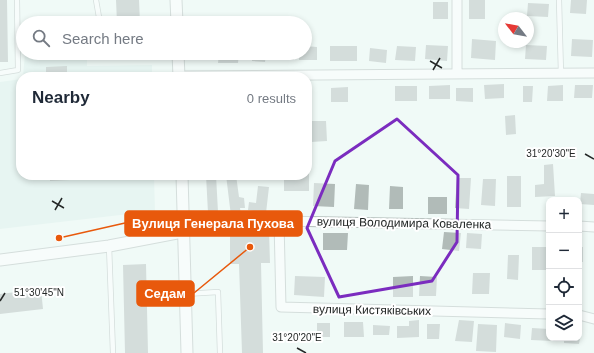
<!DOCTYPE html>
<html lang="en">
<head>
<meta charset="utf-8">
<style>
  :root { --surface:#fff; --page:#f6f6f7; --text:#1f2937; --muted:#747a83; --line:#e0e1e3 }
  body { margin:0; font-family:Helvetica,sans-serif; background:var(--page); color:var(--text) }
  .controls { position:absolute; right:12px; bottom:12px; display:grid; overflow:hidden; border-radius:8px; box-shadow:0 2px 6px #0003 }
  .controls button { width:36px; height:36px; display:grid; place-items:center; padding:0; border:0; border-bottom:1px solid var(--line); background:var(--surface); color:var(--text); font:20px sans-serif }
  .compass { position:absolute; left:498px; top:12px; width:36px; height:36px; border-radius:50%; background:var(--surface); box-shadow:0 2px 6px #0003; rotate:301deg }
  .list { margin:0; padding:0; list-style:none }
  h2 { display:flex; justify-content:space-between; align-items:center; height:52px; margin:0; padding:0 16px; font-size:17px }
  h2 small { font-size:13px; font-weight:400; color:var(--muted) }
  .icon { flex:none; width:22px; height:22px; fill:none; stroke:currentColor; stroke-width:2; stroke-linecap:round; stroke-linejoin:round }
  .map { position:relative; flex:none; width:594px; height:353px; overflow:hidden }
  .search { position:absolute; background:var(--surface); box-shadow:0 2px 6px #0003; left:16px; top:16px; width:296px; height:44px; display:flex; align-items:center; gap:10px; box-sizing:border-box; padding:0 14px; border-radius:22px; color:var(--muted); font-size:15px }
  .panel { position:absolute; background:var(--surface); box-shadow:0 2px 6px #0003; left:16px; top:72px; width:296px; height:108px; border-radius:16px }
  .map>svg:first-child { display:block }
  .built { fill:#dcf0ea }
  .building { fill:#b1bbb8 }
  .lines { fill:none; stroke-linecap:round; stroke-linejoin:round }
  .service-casing { stroke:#b3bdba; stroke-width:6 }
  .minor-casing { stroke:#b3bdba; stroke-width:11 }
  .tertiary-casing { stroke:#b3bdba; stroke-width:13 }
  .service { stroke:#fff; stroke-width:4.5 }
  .minor { stroke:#fff; stroke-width:9 }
  .tertiary { stroke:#fff; stroke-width:11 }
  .marked { fill:none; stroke:#7b2cbf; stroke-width:3; stroke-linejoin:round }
  .ticks { fill:none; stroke:#242827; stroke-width:1.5 }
  .labels { text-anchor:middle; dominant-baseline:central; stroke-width:4; stroke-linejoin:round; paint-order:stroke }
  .street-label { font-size:12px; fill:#242827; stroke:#fff }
  .ticks-label { font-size:10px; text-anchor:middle; fill:#242827; stroke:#fff; stroke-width:4; stroke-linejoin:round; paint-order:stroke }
  .leader { fill:none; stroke:#e8590c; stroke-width:1.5 }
  .callout-dot { fill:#e8590c; stroke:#fff; stroke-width:1.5 }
  .callout { fill:#e8590c; stroke:#e8590c; stroke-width:1.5 }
  .callout-label { font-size:13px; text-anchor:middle; font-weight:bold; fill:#fff }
</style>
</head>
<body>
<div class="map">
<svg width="594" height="353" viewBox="0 0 594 353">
  <rect width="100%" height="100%" fill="#f0faf7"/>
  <path class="built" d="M 25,53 L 87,53 L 87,66 L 152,65 L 152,77 L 23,77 Z
    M 21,79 L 21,175 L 154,175 L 155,211 L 0,229 L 0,82 Z"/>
  <path class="building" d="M 0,0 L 7,0 L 8,62 L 0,62 Z
    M 116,0 L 139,0 L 140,23 L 117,23 Z
    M 469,0 L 485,0 L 485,19 L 469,19 Z
    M 571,0 L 587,0 L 586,14 L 570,13 Z
    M 433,2 L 448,2 L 448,19 L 433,19 Z
    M 528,3 L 549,4 L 548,17 L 527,16 Z
    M 472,39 L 496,41 L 495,60 L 471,58 Z
    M 572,39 L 593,40 L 592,57 L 571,56 Z
    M 426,45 L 448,46 L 447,61 L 425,59 Z
    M 526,45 L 547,46 L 546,60 L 525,59 Z
    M 305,46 L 317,47 L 317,60 L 299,60 L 299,53 L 305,53 Z
    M 330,46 L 357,46 L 357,61 L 330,61 Z
    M 397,46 L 416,47 L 415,61 L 395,60 Z
    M 370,48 L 387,50 L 386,63 L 369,61 Z
    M 219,53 L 239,53 L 238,63 L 218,63 Z
    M 252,53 L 266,53 L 265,62 L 252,61 Z
    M 277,53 L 294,53 L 294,60 L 276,59 Z
    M 67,66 L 67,73 L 87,73 L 87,77 L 46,77 L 46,67 Z
    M 504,84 L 504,98 L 485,99 L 484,85 Z
    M 450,85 L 450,99 L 429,99 L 429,86 Z
    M 563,85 L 563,101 L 547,101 L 548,86 Z
    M 575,85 L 593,85 L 592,98 L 574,98 Z
    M 395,86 L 417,86 L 417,101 L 395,101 Z
    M 523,86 L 533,86 L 532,102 L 523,102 Z
    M 348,87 L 348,102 L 331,102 L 331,88 Z
    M 456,88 L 473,88 L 473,102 L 456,101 Z
    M 515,115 L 516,134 L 506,135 L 505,116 Z
    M 310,121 L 326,121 L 327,141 L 311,142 Z
    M 553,164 L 555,196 L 535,197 L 535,185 L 544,184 L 544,165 Z
    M 307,170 L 309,170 L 309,191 L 284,191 L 284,175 L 307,175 Z
    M 50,175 L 70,175 L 70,180 L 50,181 Z
    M 206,175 L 216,175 L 218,212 L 208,213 Z
    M 226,175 L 236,175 L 239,197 L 244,198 L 245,208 L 240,208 L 241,215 L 231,216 Z
    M 507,176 L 521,176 L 521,207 L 507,207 Z
    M 457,178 L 471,178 L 469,209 L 455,208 Z
    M 483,179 L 496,179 L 495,206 L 481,205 Z
    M 314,183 L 335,184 L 334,207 L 313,206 Z
    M 356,184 L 369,185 L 368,210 L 354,209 Z
    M 258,186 L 269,187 L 266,213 L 248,210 L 249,202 L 256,203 Z
    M 390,186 L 403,187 L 403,209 L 389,209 Z
    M 581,193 L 594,194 L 594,205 L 580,204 Z
    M 428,197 L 447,197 L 447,214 L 428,214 Z
    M 269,230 L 270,263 L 261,263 L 263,353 L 242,353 L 239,264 L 230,264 L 230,231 Z
    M 444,232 L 461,233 L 459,251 L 442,249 Z
    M 323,233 L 348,233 L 347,250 L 323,250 Z
    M 467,233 L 482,234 L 481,249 L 466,248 Z
    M 532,247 L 546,247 L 546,270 L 532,270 Z
    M 579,247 L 583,247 L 583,262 L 579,262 Z
    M 508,255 L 519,255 L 518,280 L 507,279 Z
    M 146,264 L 148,353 L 125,353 L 123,265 Z
    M 473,273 L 490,273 L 489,294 L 472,294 Z
    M 295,276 L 325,277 L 324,297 L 294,295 Z
    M 413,276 L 413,297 L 393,297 L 393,277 Z
    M 420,276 L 437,277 L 436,296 L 419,296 Z
    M 41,289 L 43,309 L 0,314 L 0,294 Z
    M 419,320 L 419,337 L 397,338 L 397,326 L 409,326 L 409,321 Z
    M 459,320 L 474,321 L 472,342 L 455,341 Z
    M 344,322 L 363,322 L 364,337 L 344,337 Z
    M 317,323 L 330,323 L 330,337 L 317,337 Z
    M 505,323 L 521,325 L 520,339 L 504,337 Z
    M 427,324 L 440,324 L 439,339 L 427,339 Z
    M 478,324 L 497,325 L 496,352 L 476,351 Z
    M 373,325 L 390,326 L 389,335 L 373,335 Z
    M 532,328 L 549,329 L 549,338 L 552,338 L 552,341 L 531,340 Z
    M 564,338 L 580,338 L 579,344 L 564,343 Z"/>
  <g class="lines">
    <defs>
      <path id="service" d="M 96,0 L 100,23
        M 559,0 L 561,74
        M 0,73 L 18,70 L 17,0
        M 109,246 L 113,353
        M 185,294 L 218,292 L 220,353"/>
      <path id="minor" d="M 457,74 L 457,0
        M 179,76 L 594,73
        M 279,221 L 281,307 L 549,314
        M 579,226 L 594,227
        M 183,230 L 197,223 L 279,221 L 549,226
        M 579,315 L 594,319"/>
      <path id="tertiary" d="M 176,0 L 177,23
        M 178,53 L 179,77
        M 182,175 L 187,353
        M 0,260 L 109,246 L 177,233 L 183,230"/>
    </defs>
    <use href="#service" class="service-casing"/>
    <use href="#minor" class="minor-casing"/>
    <use href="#tertiary" class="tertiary-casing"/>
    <use href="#service" class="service"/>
    <use href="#minor" class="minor"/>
    <use href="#tertiary" class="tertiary"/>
  </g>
  <path d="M0 0H594V353H0ZM 397,119 L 458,175 L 457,242 L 432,281 L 339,297 L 307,228 L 335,161 Z" fill="#f0faf7" fill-opacity=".55" fill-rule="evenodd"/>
  <path class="marked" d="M 397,119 L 458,175 L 457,242 L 432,281 L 339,297 L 307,228 L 335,161 Z"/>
  <path class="ticks" d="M 430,61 L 442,68M 433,70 L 440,58M 585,154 L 594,159M 52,201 L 64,208M 55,210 L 62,198M 0,301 L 5,293M 297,348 L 306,353"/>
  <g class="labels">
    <g class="street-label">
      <text transform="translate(404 223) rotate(1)">вулиця Володимира Коваленка</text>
      <text transform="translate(372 310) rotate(1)">вулиця Кистяківських</text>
    </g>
  </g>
  <g class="ticks-label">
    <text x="551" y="157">31°20'30"E</text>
    <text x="39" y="296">51°30'45"N</text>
    <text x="297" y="341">31°20'20"E</text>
  </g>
  <path class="leader" d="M59 238L125 223M250 247L194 293"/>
  <g class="callout-dot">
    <circle cx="59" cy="238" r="4"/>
    <circle cx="250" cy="247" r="4"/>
  </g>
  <g class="callout">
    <rect x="125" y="211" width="177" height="25" rx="4"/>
    <rect x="137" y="281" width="57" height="25" rx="4"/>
  </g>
  <g class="callout-label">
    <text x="213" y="228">Вулиця Генерала Пухова</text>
    <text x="165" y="298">Седам</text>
  </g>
</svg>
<div class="controls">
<button>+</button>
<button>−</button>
<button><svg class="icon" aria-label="locate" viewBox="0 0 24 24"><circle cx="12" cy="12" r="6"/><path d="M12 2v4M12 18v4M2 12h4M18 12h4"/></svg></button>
<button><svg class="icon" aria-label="layers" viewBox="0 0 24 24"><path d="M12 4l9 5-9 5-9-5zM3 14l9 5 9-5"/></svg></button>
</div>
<svg class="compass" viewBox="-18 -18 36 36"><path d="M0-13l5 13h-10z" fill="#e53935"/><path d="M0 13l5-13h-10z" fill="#747a83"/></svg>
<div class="search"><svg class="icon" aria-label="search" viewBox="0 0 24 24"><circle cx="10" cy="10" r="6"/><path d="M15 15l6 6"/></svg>Search here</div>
<section class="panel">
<h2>Nearby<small>0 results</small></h2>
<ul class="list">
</ul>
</section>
</div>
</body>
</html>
